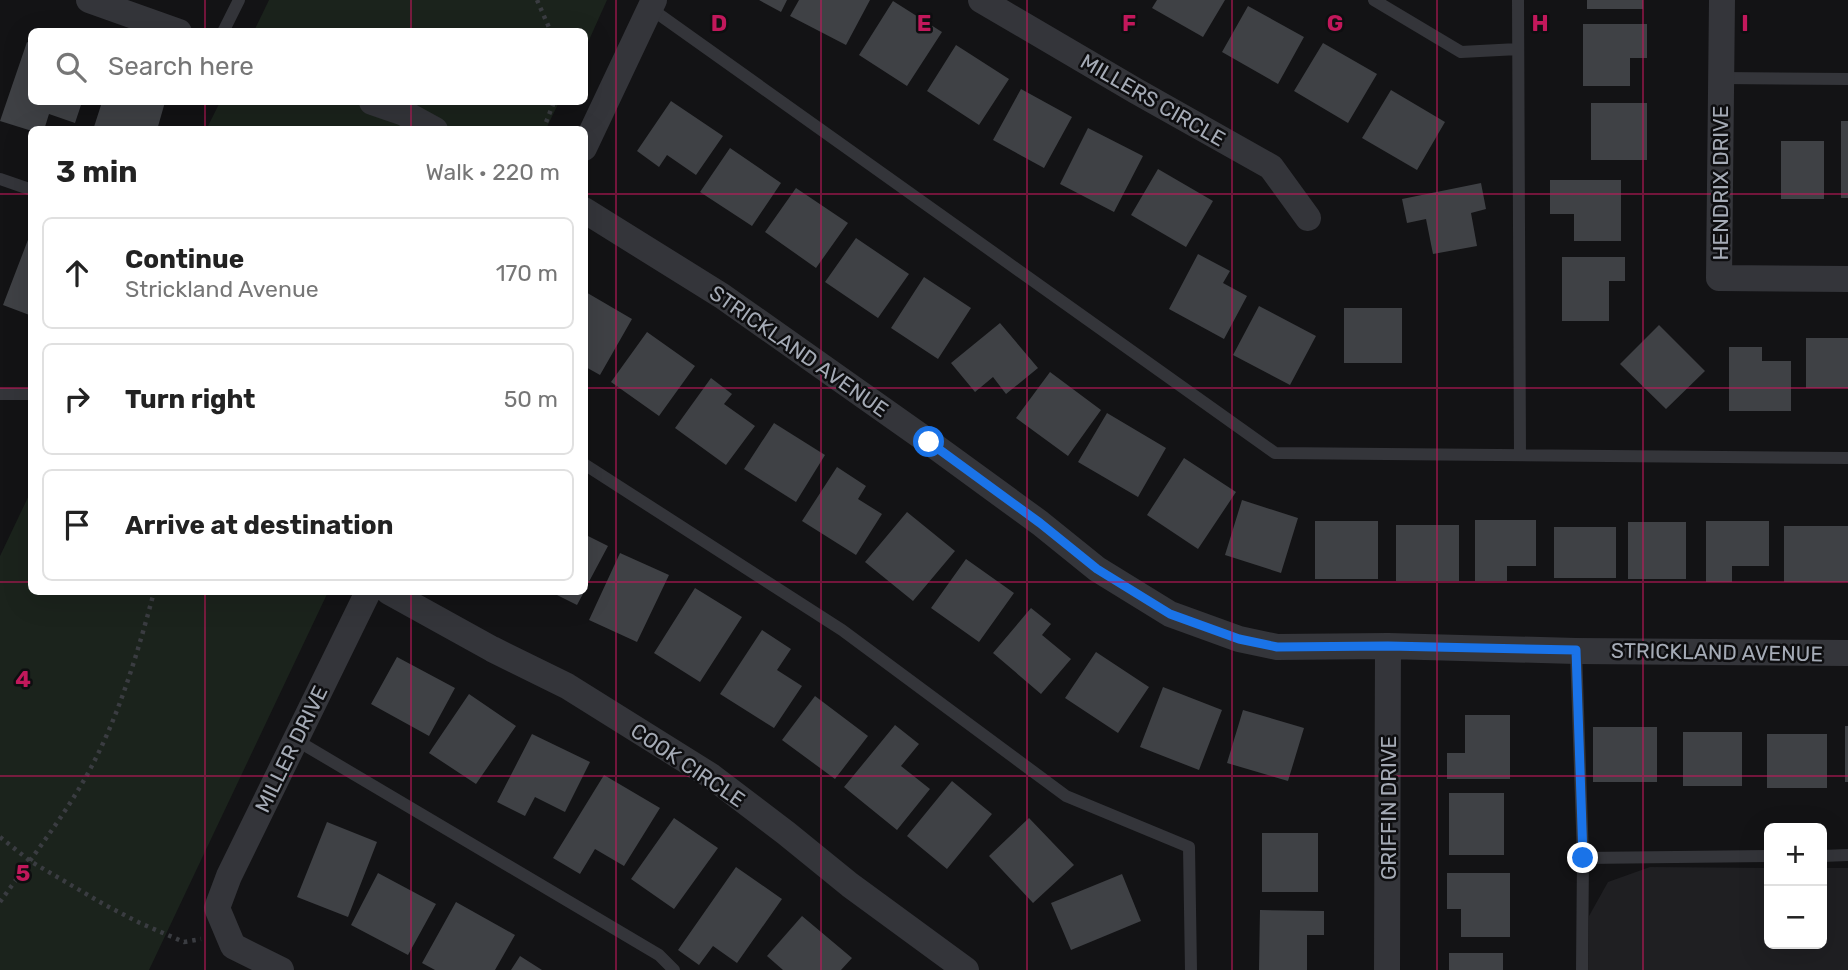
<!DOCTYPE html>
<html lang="en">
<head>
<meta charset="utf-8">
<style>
  :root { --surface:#fff; --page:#f6f6f6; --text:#222; --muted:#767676; --line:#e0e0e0 }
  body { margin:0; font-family:Rubik,sans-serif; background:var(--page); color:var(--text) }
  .controls { position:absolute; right:21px; bottom:21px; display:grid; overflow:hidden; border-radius:10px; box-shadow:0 7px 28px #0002 }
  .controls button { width:63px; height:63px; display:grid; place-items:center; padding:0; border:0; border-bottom:2px solid var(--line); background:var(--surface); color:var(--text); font:35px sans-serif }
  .stop { position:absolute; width:21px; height:21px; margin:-16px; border:5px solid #1a73e8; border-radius:50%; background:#fff }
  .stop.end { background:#1a73e8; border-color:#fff; box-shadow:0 2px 7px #0008 }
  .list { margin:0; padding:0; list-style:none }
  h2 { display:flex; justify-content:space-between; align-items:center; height:91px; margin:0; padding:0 28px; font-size:30px }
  h2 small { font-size:23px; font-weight:400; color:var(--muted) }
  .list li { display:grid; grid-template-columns:46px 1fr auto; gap:21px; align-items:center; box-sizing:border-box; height:112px; margin:0 14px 14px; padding:0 14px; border:2px solid var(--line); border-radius:10px }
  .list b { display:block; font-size:26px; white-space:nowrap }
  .list p { margin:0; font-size:23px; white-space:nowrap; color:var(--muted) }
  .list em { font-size:23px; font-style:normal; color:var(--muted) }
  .icon { flex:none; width:38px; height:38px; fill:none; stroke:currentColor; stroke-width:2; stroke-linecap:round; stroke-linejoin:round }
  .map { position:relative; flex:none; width:1848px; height:970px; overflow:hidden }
  .search { position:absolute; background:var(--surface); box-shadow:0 7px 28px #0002; left:28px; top:28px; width:560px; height:77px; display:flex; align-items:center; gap:18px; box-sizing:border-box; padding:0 24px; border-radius:10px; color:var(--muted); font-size:26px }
  .panel { position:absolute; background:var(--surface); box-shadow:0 7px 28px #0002; left:28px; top:126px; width:560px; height:469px; border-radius:10px }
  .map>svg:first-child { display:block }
  .built { fill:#1f1f22 }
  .green { fill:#1b231c }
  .building { fill:#3f4145 }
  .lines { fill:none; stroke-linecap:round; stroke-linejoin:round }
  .path { stroke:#3a3c41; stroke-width:4.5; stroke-dasharray:3.5 5; stroke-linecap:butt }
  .lane { stroke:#34353a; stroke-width:12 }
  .street { stroke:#34353a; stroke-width:26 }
  .route { stroke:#1a73e8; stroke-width:9 }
  .grid { fill:none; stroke:#c2185b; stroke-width:2; stroke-opacity:0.55 }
  .labels { text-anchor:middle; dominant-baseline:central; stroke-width:5; stroke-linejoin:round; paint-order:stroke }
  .street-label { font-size:21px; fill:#a5abb6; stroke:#0e0e10 }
  .grid-label { font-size:23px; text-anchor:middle; font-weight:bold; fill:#c2185b; stroke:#0e0e10; stroke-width:5; stroke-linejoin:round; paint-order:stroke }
</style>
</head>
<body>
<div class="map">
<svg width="1848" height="970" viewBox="0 0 1848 970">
  <rect width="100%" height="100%" fill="#131315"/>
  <path class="built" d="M 1650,867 L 1769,868 L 1769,944 L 1822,944 L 1822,868 L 1848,868 L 1848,970 L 1588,970 L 1589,916 L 1608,882 Z"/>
  <path class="green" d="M 269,0 L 607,0 L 585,49 L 584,32 L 254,31 Z
    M 220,102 L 559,102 L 546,129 L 206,130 Z
    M 31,491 L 32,592 L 328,592 L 149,970 L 0,970 L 0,556 Z"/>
  <path class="building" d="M 759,0 L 787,0 L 781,12 Z
    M 799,0 L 870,0 L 846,45 L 790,16 Z
    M 1157,0 L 1225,0 L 1203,37 L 1152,8 Z
    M 1587,0 L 1643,0 L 1643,9 L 1587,9 Z
    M 893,1 L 942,32 L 907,86 L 859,55 Z
    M 1248,6 L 1304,37 L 1278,84 L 1222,52 Z
    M 1583,24 L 1647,24 L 1647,58 L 1630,58 L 1630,86 L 1583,86 Z
    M 27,42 L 32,44 L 32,102 L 82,102 L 75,123 L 49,114 L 44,130 L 32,130 L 32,131 L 0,121 Z
    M 1323,43 L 1377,74 L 1348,123 L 1294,91 Z
    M 956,45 L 1009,79 L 979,125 L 927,91 Z
    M 1021,89 L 1072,117 L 1044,168 L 993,140 Z
    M 1391,90 L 1445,122 L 1417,170 L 1362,138 Z
    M 671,101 L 723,136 L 696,175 L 667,155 L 659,167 L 637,151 Z
    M 102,102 L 165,102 L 157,130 L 93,130 Z
    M 1591,103 L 1647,103 L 1647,160 L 1591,160 Z
    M 1841,121 L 1848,121 L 1848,198 L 1841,198 Z
    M 1088,128 L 1143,156 L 1114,212 L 1060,184 Z
    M 1781,141 L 1824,141 L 1824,199 L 1781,199 Z
    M 730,148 L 781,183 L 752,226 L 700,192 Z
    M 1158,169 L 1213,201 L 1186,247 L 1131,215 Z
    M 1550,180 L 1621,180 L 1621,241 L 1574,241 L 1574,214 L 1550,214 Z
    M 1481,183 L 1486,209 L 1471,213 L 1477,246 L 1433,254 L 1426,219 L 1407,223 L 1402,199 Z
    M 796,188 L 848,223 L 816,268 L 765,232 Z
    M 31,232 L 32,232 L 32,316 L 3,305 Z
    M 856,238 L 909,274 L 878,318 L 825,282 Z
    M 1198,254 L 1230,271 L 1223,283 L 1247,296 L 1224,339 L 1169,309 Z
    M 1562,257 L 1625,257 L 1625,281 L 1609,281 L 1609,321 L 1562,321 Z
    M 924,277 L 971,308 L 938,359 L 891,328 Z
    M 584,291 L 632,319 L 600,375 L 584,366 Z
    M 1259,306 L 1316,336 L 1290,385 L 1233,355 Z
    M 1344,308 L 1402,308 L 1402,363 L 1344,363 Z
    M 1000,323 L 1038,368 L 1006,394 L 993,377 L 975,392 L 951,363 Z
    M 1659,325 L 1705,371 L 1666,409 L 1620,364 Z
    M 647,332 L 695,366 L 659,416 L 611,382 Z
    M 1806,338 L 1848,338 L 1848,388 L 1806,388 Z
    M 1729,347 L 1762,347 L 1762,361 L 1791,361 L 1791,411 L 1729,411 Z
    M 1050,372 L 1101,410 L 1068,456 L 1016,418 Z
    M 711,378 L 732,394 L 724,404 L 755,426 L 726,465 L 675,428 Z
    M 1107,413 L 1166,448 L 1138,497 L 1078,462 Z
    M 774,423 L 825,455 L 796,502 L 744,469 Z
    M 1184,458 L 1236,492 L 1198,549 L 1147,515 Z
    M 837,467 L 866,486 L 858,499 L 882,514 L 856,555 L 802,521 Z
    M 1242,500 L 1298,518 L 1281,573 L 1225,555 Z
    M 907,512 L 955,551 L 913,601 L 865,562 Z
    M 1475,520 L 1536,520 L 1536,566 L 1507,566 L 1507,581 L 1475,581 Z
    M 1315,521 L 1378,521 L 1378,579 L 1315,579 Z
    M 1706,521 L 1769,521 L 1769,566 L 1732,566 L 1732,582 L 1706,582 Z
    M 1628,522 L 1686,522 L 1686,579 L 1628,579 Z
    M 1396,525 L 1459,525 L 1459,581 L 1396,581 Z
    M 1784,526 L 1848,526 L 1848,582 L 1784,582 Z
    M 1554,527 L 1616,527 L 1616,578 L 1554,578 Z
    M 584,534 L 608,546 L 584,591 Z
    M 620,553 L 669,575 L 637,642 L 589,620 Z
    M 966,559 L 1014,593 L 979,642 L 931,608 Z
    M 695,588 L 742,617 L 700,682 L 654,653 Z
    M 551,592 L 584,592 L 577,605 Z
    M 1031,608 L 1051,624 L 1042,635 L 1071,659 L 1041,694 L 993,653 Z
    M 762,630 L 791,649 L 777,670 L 802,686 L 774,728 L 720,694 Z
    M 1096,652 L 1149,687 L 1118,733 L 1065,698 Z
    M 397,657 L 455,688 L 429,736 L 371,704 Z
    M 1163,687 L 1222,710 L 1199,770 L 1140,747 Z
    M 469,694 L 516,726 L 476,784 L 429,753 Z
    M 815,696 L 868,736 L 835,779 L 782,740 Z
    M 1243,710 L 1304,728 L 1288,781 L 1227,763 Z
    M 1465,715 L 1510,715 L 1510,779 L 1447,779 L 1447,753 L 1465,753 Z
    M 895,725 L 919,744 L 901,766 L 930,789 L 897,830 L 844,787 Z
    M 1845,726 L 1848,726 L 1848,782 L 1845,782 Z
    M 1593,727 L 1657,727 L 1657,782 L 1593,782 Z
    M 1683,732 L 1742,732 L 1742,786 L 1683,786 Z
    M 532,734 L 590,762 L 565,812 L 535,797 L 525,816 L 497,802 Z
    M 1767,734 L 1827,734 L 1827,788 L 1767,788 Z
    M 604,775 L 660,808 L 624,866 L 595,849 L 580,874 L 553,858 Z
    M 952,781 L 992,814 L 947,869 L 907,836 Z
    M 1449,793 L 1504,793 L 1504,855 L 1449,855 Z
    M 674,818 L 718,848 L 674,909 L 631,879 Z
    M 1029,818 L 1074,865 L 1033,903 L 989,856 Z
    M 327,822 L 377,842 L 348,917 L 297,897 Z
    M 1262,833 L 1318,833 L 1318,892 L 1262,892 Z
    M 736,867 L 782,899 L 737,963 L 713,946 L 699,965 L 678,950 Z
    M 378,873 L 436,904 L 408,955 L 351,925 Z
    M 1447,873 L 1510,873 L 1510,937 L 1461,937 L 1461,909 L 1447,909 Z
    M 1122,874 L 1141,921 L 1071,950 L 1051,903 Z
    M 456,902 L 515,935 L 495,970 L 435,970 L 422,963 Z
    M 1260,910 L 1324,911 L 1324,935 L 1307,935 L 1307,970 L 1259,970 Z
    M 802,916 L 852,958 L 841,970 L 783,970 L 767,956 Z
    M 1449,953 L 1503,953 L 1503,970 L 1449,970 Z
    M 520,956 L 542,970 L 511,970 Z"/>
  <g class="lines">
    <path class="path" d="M 537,0 L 551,32
      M 543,130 L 554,102
      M 0,837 L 30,861 L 105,905 L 140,923 L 184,942 L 201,939
      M 0,902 C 27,864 56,827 80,787 C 116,727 136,659 154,592"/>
    <path class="lane" d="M 1374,0 L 1461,52 L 1518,49
      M 1518,0 L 1520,455
      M 650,8 L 1275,453 L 1848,458
      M 223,32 L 239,0
      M 1721,78 L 1848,79
      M 0,179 L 32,190
      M 0,394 L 32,394
      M 584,464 L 842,630 L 1066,796 L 1189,847 L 1191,970
      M 1576,651 L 1583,858
      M 296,740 L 659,955 L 674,970
      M 1822,856 L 1848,855
      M 1582,970 L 1583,858 L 1769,856"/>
    <path class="street" d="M 89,0 L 179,32
      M 981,0 L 1136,91 L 1271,167 L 1308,218
      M 1722,0 L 1719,278 L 1848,279
      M 372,102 L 404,113 L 435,130
      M 584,148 L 654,0
      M 584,210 L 722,296 L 929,442 L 1040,523 L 1097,569 L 1170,614 L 1239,639 L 1277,647 L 1388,646 L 1576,651 L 1848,653
      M 389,592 L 492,649 L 567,686 L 711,776 L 786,833 L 850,885 L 966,970
      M 281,970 L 233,946 L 217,908 L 229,876 L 368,592
      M 1387,970 L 1388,646"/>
  </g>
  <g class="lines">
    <path class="route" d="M 929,442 L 1040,523 L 1097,569 L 1170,614 L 1239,639 L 1277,647 L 1388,646 L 1576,650 L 1583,858"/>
  </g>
  <path class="grid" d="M 205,0 L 205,32M 411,0 L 411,32M 616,0 L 616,970M 821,0 L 821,970M 1027,0 L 1027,970M 1232,0 L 1232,970M 1437,0 L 1437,970M 1643,0 L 1643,970M 205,102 L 205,130M 411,102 L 411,130M 0,194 L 32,194M 584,194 L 1848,194M 0,388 L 32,388M 584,388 L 1848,388M 0,582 L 32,582M 584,582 L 1848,582M 205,592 L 205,970M 411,592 L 411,970M 0,776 L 1848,776"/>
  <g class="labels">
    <g class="street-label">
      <text transform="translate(1153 100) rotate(30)">MILLERS CIRCLE</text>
      <text transform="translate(1720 183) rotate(-90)">HENDRIX DRIVE</text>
      <text transform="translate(799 351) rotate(35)">STRICKLAND AVENUE</text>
      <text transform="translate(1717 652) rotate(1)">STRICKLAND AVENUE</text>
      <text transform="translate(291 749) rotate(-64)">MILLER DRIVE</text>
      <text transform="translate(688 765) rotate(34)">COOK CIRCLE</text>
      <text transform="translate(1388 808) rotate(-90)">GRIFFIN DRIVE</text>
    </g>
  </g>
  <g class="grid-label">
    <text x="719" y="31">D</text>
    <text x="924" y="31">E</text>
    <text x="1129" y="31">F</text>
    <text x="1335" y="31">G</text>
    <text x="1540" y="31">H</text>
    <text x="1745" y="31">I</text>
    <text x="23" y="687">4</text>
    <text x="23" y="881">5</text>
  </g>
</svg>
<div class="controls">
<button>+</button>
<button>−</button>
</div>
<div class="stop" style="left:929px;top:442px"></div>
<div class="stop end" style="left:1583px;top:858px"></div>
<div class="search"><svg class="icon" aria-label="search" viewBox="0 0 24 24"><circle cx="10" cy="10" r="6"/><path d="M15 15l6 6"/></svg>Search here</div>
<section class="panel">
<h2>3 min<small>Walk · 220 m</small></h2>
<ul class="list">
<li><svg class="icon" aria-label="ahead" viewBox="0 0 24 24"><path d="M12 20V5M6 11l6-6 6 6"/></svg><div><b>Continue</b><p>Strickland Avenue</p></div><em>170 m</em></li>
<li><svg class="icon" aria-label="right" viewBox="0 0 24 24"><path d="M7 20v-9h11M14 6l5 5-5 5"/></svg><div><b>Turn right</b></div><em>50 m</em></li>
<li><svg class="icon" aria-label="arrive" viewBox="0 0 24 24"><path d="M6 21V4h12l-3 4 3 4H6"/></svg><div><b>Arrive at destination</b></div></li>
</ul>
</section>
</div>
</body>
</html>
